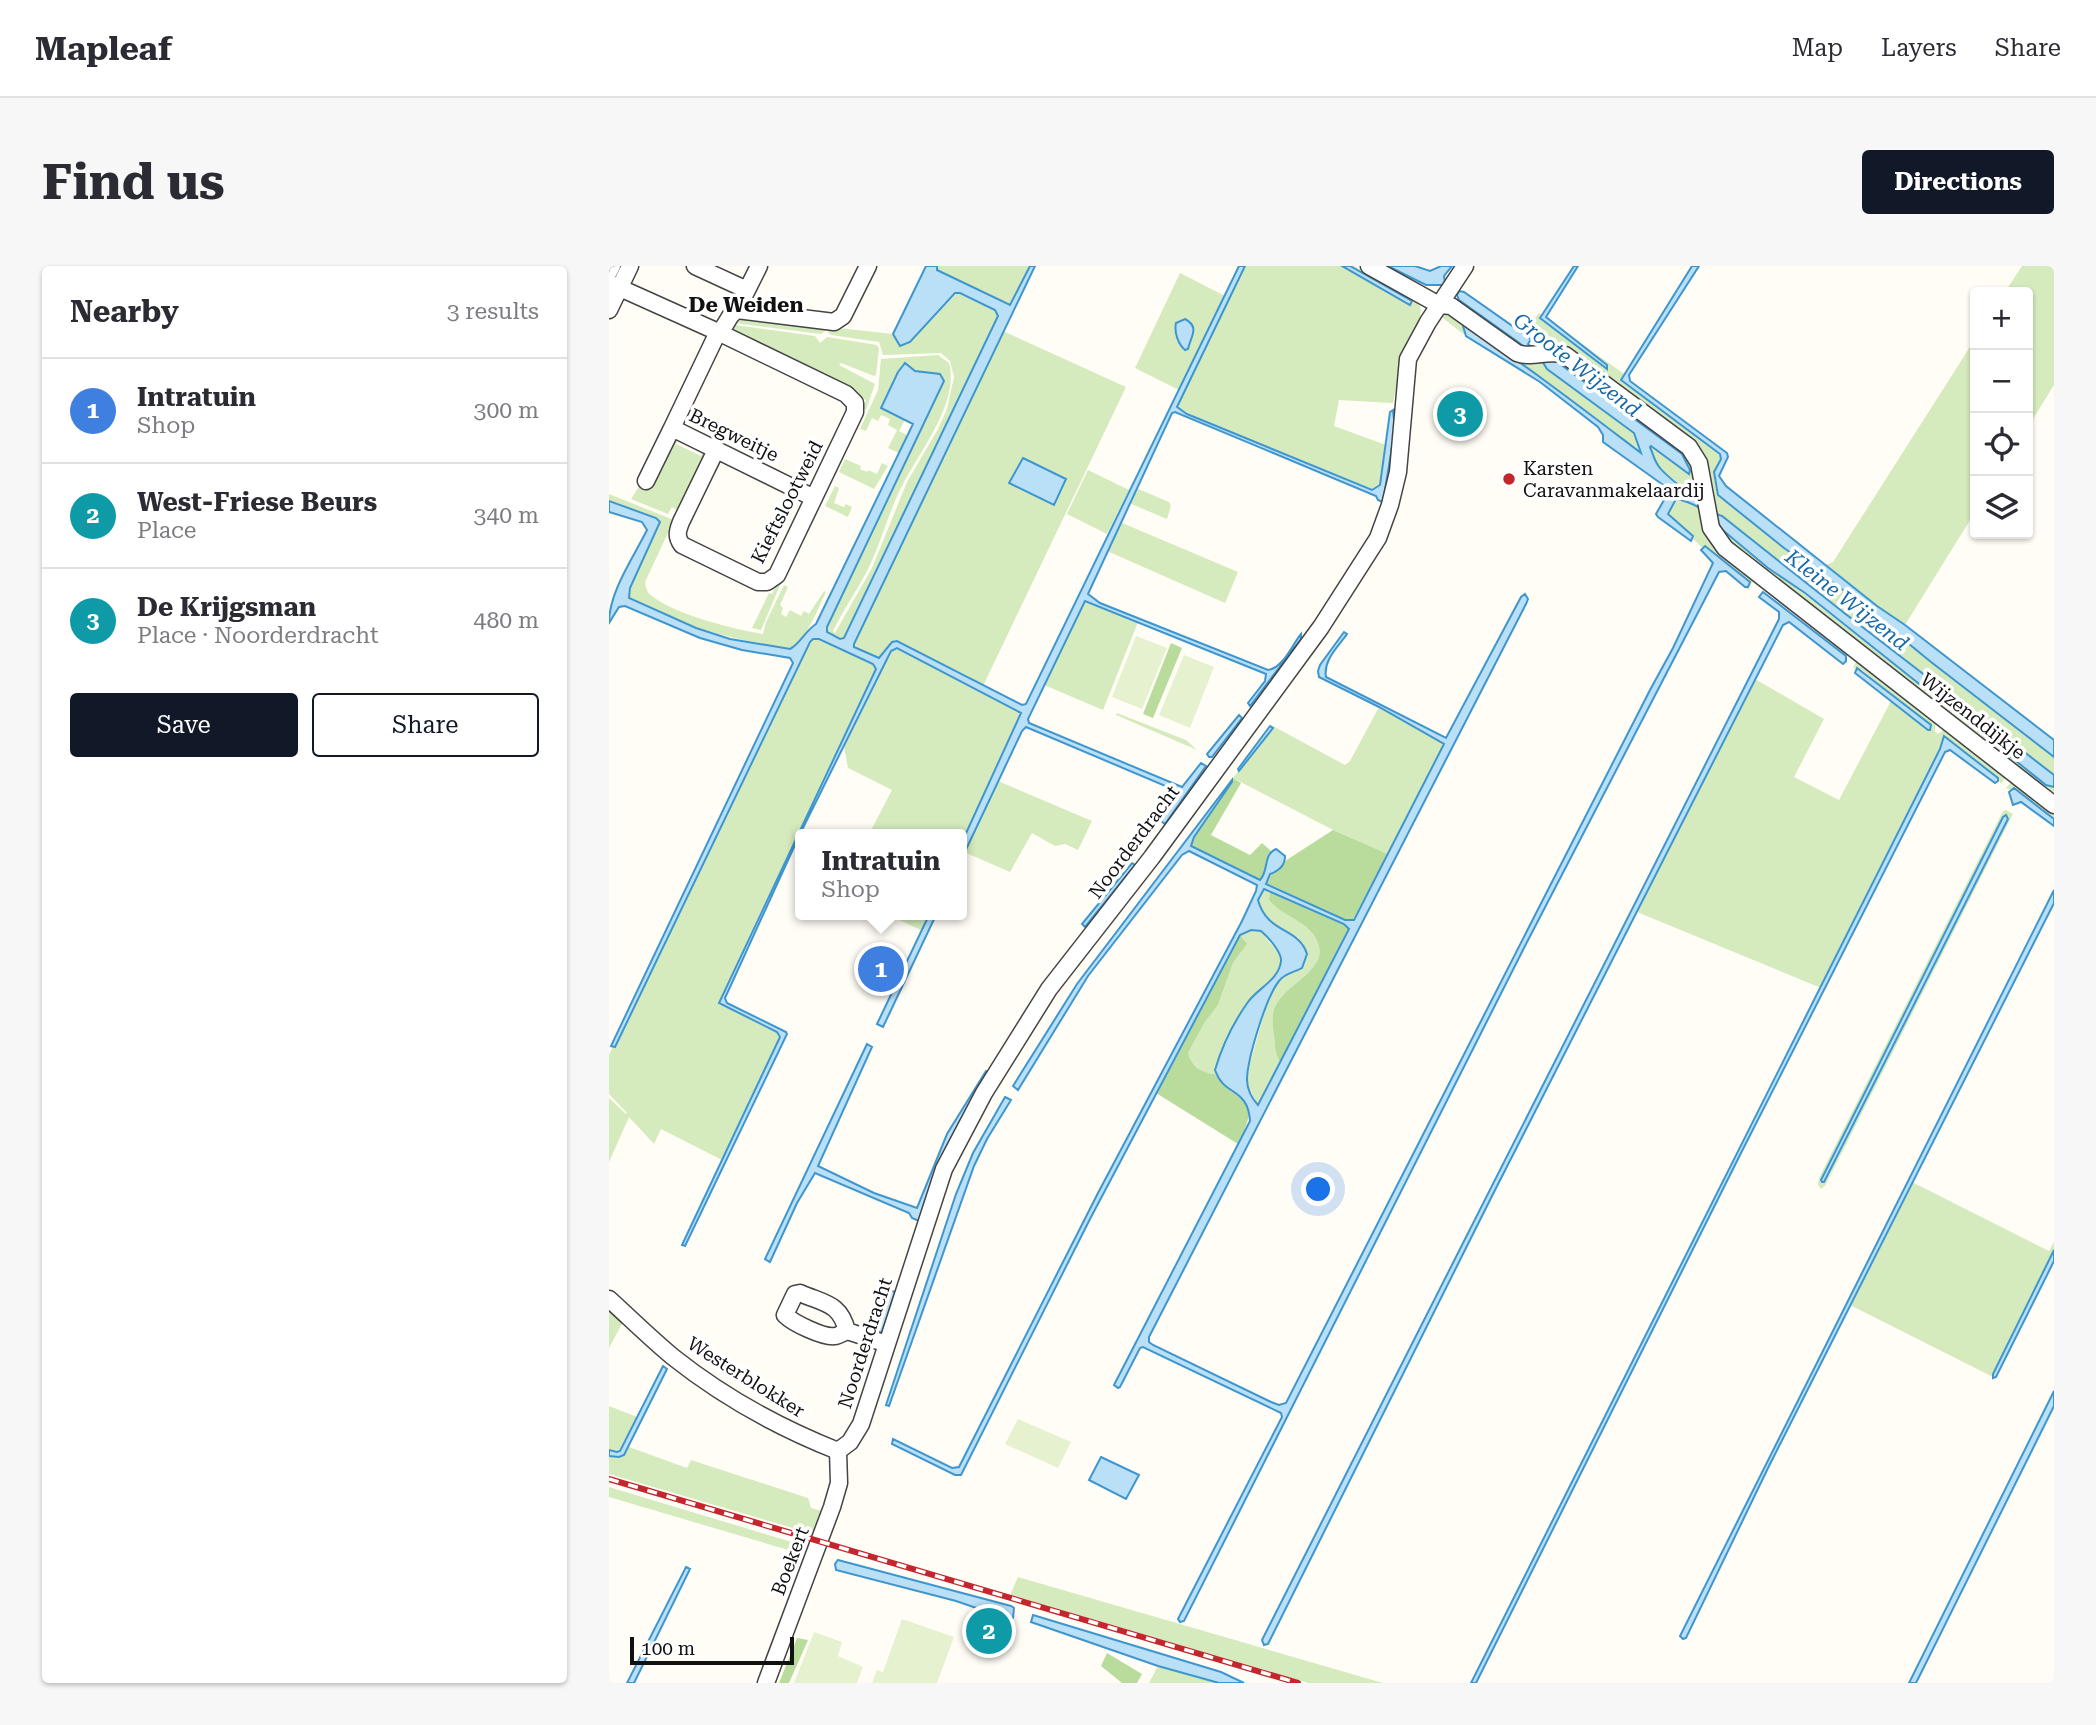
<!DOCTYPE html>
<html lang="en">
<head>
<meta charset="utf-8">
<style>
  :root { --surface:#fff; --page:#f7f7f7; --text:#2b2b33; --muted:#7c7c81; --line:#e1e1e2; --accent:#111827 }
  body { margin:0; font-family:"Roboto Serif",serif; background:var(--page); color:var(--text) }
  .controls { position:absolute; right:21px; top:21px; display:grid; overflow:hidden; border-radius:7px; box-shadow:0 2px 5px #0004 }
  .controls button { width:63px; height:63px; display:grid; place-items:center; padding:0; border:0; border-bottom:2px solid var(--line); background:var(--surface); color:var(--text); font:35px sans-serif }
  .scale { position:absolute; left:21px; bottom:18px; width:164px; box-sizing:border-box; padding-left:7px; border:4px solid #111; border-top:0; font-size:19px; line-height:24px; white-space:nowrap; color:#111; -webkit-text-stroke:5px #fff; paint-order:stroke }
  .you { position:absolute; left:710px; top:924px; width:24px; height:24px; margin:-18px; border:5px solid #fff; border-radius:50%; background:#1a73e8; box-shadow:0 0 0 10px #1a73e833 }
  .badge { display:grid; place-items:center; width:46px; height:46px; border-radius:50%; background:var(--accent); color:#fff; font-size:23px; font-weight:700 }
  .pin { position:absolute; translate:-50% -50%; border:4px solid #fff; box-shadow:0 2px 7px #0006 }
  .popup { position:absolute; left:186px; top:563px; width:172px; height:91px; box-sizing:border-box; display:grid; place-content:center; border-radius:7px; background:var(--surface); filter:drop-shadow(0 2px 5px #0005); font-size:23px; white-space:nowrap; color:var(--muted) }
  .popup b { font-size:26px; color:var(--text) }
  .popup::after { content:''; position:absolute; left:50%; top:100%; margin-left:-14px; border:14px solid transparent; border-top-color:var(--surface) }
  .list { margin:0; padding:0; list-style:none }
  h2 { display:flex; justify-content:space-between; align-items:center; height:91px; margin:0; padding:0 28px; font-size:30px }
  h2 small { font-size:23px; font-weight:400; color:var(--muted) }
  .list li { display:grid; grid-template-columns:46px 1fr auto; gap:21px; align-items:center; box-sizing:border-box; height:105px; padding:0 28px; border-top:2px solid var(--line) }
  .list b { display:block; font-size:26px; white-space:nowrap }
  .list p { margin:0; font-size:23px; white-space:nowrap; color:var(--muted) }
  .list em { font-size:23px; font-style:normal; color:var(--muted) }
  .actions { display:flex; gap:14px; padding:21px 28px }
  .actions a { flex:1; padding:16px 0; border:2px solid var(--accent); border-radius:7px; text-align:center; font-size:24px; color:var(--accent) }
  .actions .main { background:var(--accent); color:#fff }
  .icon { flex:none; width:38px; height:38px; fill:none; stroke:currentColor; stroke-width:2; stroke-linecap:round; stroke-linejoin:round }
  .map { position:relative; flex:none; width:1445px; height:1417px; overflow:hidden; border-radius:7px }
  header { display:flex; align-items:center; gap:42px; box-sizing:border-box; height:98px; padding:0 35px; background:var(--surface); border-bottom:2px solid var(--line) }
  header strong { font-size:33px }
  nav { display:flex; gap:38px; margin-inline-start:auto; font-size:24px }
  .intro { display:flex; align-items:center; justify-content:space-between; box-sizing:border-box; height:168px; padding:0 42px }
  h1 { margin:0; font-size:49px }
  .button { padding:18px 32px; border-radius:7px; background:var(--accent); color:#fff; font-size:24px; font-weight:700 }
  main { display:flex; gap:42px; padding:0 42px }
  aside { flex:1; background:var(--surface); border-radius:7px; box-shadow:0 2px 5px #0004 }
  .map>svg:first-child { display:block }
  .green { fill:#d5ebbd; fill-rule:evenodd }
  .forest { fill:#b9dc9c }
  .pitch { fill:#e6f2cf }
  .water { fill:#b9e0f7; stroke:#3f96cf; stroke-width:2; fill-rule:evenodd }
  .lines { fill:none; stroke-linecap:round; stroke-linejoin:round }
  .minor-casing { stroke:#444; stroke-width:19 }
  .minor { stroke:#fff; stroke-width:16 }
  .rail-casing { stroke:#c4262e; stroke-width:6 }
  .rail { stroke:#fff; stroke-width:3.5; stroke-dasharray:10; stroke-linecap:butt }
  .poi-dot { fill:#c4262e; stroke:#fff; stroke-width:2.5 }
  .labels { text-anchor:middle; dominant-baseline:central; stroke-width:7; stroke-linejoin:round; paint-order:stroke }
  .street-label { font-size:19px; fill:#111; stroke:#fff }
  .poi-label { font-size:19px; fill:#111; stroke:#fff; text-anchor:start }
  .neighbourhood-label { font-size:21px; font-weight:bold; fill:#111; stroke:#fff }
  .water-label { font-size:21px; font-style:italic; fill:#1768a6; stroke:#fff }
</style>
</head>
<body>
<header>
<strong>Mapleaf</strong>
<nav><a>Map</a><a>Layers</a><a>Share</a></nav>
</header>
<div class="intro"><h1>Find us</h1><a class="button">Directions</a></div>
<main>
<aside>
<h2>Nearby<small>3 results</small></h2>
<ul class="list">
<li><span class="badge" style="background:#3f7fe0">1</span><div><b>Intratuin</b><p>Shop</p></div><em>300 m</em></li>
<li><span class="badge" style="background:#0f9aa8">2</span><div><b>West-Friese Beurs</b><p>Place</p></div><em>340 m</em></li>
<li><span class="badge" style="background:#0f9aa8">3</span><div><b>De Krijgsman</b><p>Place · Noorderdracht</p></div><em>480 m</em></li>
</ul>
<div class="actions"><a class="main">Save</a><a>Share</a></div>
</aside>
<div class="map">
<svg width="1445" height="1417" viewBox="0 0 1445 1417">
  <rect width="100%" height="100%" fill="#fffdf5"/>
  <path class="green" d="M 328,0 L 421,0 L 401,39 L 328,4 Z
    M 636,0 L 733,0 L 801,38 L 802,34 L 741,0 L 745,0 L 804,32 L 811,40 C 814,50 808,57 803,66 C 792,87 789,113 784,137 L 730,134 L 725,160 L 777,179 L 771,219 L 766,224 L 601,158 L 568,141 Z
    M 1413,0 L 1445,0 L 1445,119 L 1419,161 L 1419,26 L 1396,26 Z
    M 571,7 L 616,30 L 570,124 L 526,102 Z
    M 348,27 L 387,45 L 389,52 L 235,372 L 231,373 L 218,366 L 218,361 L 335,115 L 331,108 L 306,105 L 293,98 L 272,141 L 296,154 L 290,165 L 298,169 L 290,187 L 279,182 L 288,164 L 279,159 L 281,153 L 272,149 L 269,155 L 263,152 L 257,165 L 251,163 L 269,124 L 272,93 L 329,89 L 340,97 C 351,136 310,186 293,220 C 280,245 273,273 261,299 C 250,322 235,342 224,365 L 226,367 L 263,302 L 298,216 L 329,163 L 338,143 L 345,111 L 341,95 L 332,87 L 274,89 L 270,76 L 222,69 L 219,66 L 220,61 L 284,68 L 291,79 L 301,76 Z
    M 838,47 L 934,96 L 938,103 L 1025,167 L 1033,186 L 917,104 L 908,94 L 854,64 L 857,70 L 831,50 Z
    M 930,47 L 1015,108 L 1012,114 L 1110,187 L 1112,193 L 1106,203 L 1109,229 L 1175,282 L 1229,320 L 1322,396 L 1445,491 L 1445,509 L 1102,245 L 1093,195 L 943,81 L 933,67 L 921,58 Z
    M 125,50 L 217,60 L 216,65 L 212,68 L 125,57 Z
    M 118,58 L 206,70 L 211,77 L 218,71 L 268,79 L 270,83 L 267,109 L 265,110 L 232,97 L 230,99 L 266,118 L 257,144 L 254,142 L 257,134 L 125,70 Z
    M 394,65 L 517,121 L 374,420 L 361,411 L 288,375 L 282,376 L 270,392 L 255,387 L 244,379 Z
    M 1366,73 L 1366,246 L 1296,359 L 1268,340 L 1217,299 L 1224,296 Z
    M 948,90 L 1083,190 L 1093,239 L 1083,228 L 1049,201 L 1041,181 L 1042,180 L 1050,187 L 1073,188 L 943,93 Z
    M 65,167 L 70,170 L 67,178 L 92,190 L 96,183 L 99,185 L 70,245 L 63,241 L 59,248 L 22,233 Z
    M 236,193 L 252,200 L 251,203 L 258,206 L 259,204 L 268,208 L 273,197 L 279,200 L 265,223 L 230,206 Z
    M 479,204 L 520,224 L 498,268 L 458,248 Z
    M 226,220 L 230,222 L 225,237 L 235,241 L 237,238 L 243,241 L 239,251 L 216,240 Z
    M 527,222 L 560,236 L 562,240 L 558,253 L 520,237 Z
    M 0,228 L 65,254 L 36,316 C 37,322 38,327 43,330 C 67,349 124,363 154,368 L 157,356 L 175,319 L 179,321 L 171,339 L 174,342 L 172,348 L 177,351 L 181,344 L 192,350 L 195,345 L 200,348 L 215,325 L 217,326 C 210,340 195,379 181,383 C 173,386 162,380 154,378 C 108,369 60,356 20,332 L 21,322 L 51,257 L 47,252 L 0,235 Z
    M 1067,233 L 1073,233 L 1094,244 L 1145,313 L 1139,324 L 1117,307 L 1116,305 L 1136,321 L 1095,280 L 1094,282 L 1084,273 L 1084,270 L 1060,251 L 1059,248 Z
    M 511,256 L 629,306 L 616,337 L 498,285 Z
    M 1110,261 L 1437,519 L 1445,521 L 1445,535 L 1120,282 Z
    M 169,316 L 172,317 L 152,364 L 143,362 L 160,327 L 163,328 Z
    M 479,335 L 529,356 L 494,444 L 435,419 L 474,336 Z
    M 204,373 L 207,373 L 264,398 L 267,405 L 144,662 L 110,738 L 168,766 L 170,773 L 113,894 L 52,863 L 45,878 L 20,851 L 0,896 L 0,832 L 17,848 L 18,847 L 0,828 L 0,789 L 190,396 Z
    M 286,382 L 307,391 L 349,415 L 412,448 L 353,576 L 352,568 L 260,568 L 283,524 L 239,502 L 235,481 L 282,385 Z
    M 1249,391 L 1327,453 L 1326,466 L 1329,468 L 1334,464 L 1339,463 L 1397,510 L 1392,518 L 1389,512 L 1336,471 L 1333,474 L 1331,483 L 1212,722 L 1028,646 L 1146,413 L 1215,453 L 1185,511 L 1230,534 L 1282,435 L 1319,464 L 1323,461 L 1253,404 L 1244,402 Z
    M 770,441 L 835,478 L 779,588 L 724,564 L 624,512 L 663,462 L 662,459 L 736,499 L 741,495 Z
    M 508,447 L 577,474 L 588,484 L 507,449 Z
    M 1404,514 L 1445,542 L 1445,553 L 1405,522 L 1401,524 L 1397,522 Z
    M 389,515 L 483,555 L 469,584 L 456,578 L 446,580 L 423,567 L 401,606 L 355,586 Z
    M 1397,544 L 1404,548 L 1216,920 L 1212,923 L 1209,919 L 1210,912 L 1394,545 ZM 1394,551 L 1399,553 L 1215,916 L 1213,916 L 1212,914 Z
    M 656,623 L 661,624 L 660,634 C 673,651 700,655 708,675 C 722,705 674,717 665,743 C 662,752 664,762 665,770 C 666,780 666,788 671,796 L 648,839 L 638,816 L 640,800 L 661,728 L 669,716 L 679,707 L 690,672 C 671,664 655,655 649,634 Z
    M 279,649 L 320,649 L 312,664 Z
    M 647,663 C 656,666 656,672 662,678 C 668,684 665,677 670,685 C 683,706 645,726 636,741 C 623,761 614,781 606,804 L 606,808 L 597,807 L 590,803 L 582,795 L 579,787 L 596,756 L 609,739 L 624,697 L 637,679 L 631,669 Z
    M 1299,914 L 1440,985 L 1445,976 L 1445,984 L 1386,1112 L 1237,1037 Z
    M 0,1041 L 15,1054 L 0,1082 Z
    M 0,1140 L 28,1151 L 9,1186 L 0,1184 Z
    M 20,1181 L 78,1202 L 82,1194 L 199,1232 L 202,1242 L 213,1245 L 204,1268 L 0,1208 L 0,1190 C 11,1191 15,1191 20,1181 Z
    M 0,1221 L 196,1280 L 193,1288 L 0,1231 Z
    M 409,1311 L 774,1417 L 699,1417 L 401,1329 Z
    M 549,1400 L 610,1417 L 540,1417 Z"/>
  <path class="forest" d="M 562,377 L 573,382 L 544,452 L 534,448 Z
    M 624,512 L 632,517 L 602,569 L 641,589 L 653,577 L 662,585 C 656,595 659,606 651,615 L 581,580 L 585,571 L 623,517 Z
    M 724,564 L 779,588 L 743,655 L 736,654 L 657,617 L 661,608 L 670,605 L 676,595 Z
    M 661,624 L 735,658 L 740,662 L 671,796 C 666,788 666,780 665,770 C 664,762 662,752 665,743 C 674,717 722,705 708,675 C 700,655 673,651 660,634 Z
    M 631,669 L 638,678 L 624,697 L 609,739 L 596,756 L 579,787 C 583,801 593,807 606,808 C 629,842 655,826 629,878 L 547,827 Z
    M 188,1372 L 199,1374 L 180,1417 L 170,1417 Z
    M 498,1387 L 533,1408 L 528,1417 L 513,1417 L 492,1400 Z"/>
  <path class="pitch" d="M 527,370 L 558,382 L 533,443 L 503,431 Z
    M 575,389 L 605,401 L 581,462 L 550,449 Z
    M 409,1153 L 462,1176 L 449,1202 L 396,1178 Z
    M 293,1353 L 345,1371 L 328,1417 L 263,1417 L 268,1404 L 274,1406 Z
    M 205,1366 L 233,1376 L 229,1390 L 254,1401 L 248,1417 L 185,1417 Z"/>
  <path class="water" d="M 317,0 L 328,0 L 328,4 L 401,39 L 421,0 L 426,0 L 245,378 L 245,381 L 270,392 L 283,376 L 288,375 L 413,439 L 417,438 L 630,0 L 636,0 L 568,141 L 578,148 L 763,224 L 771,219 L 781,146 L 784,144 L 786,163 L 775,230 L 773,236 L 769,234 L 767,230 L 566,146 L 563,147 L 479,328 L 491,337 L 659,404 C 674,402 683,379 692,368 L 692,373 L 641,440 L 639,437 L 656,415 L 657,408 L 476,335 L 419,453 L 420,457 L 573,521 L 592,497 L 597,500 L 556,558 L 552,555 L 569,529 L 566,524 L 417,461 L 413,465 L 353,592 L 353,576 L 412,447 L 288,382 L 282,385 L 191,568 L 116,732 L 118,737 L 177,766 L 178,768 L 76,980 L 73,979 L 171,771 L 168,766 L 110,737 L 267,403 L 264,398 L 210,373 L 204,373 L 201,376 L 6,781 L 2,780 L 184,397 L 181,392 L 133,384 L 91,372 L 16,340 L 10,341 L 0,357 C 0,326 24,292 38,264 L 33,256 L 0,246 L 0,235 L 47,252 L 51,256 L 21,322 L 20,332 L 87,362 L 121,373 L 181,383 C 192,377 196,365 207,358 L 304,158 L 272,142 L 289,106 L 296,97 L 306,105 L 331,108 L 335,115 L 218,361 L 218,366 L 231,373 L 235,372 L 389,50 L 386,44 L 351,27 L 346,27 L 301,76 L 291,80 L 284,68 Z
    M 733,0 L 741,0 L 803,35 L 801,39 Z
    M 779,0 L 806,0 L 821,5 L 832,0 L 843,0 L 835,10 L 836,16 L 834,19 L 817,19 Z
    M 965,0 L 969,0 L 937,51 L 998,99 L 998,103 L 931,52 Z
    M 1083,0 L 1090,0 L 1020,109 L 1021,115 L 1118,187 L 1119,191 L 1110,210 L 1117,220 L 1268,340 L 1296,359 L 1445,474 L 1445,491 L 1322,396 L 1229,320 L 1175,282 L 1109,229 L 1105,206 L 1112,193 L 1111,188 L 1012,114 Z
    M 850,25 L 855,26 L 922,73 L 919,78 L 936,92 L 943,93 L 951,98 L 1073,188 L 1081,204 L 1080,208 L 1042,180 L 1041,181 C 1044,188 1046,197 1051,202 C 1057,210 1106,249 1113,250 L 1234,346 L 1445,509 L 1445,521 L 1437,519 L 1196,327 L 1159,302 L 1110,261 C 1104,247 1081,235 1067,233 L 1059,248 L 1084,270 L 1082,275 L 1049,251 L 1047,248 L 1059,227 L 1057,221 L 994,176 L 994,169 L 989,161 L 931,116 L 857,70 L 854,60 L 856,59 C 917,99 974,143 1032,187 L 1025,167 L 938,103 L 933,95 L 909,76 L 850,34 L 848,29 Z
    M 576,53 C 591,61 582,70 579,83 L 576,84 C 569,78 565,66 567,57 Z
    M 414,192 L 457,213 L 445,239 L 400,217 Z
    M 1096,280 L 1141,316 L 1139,321 L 1136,321 L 1117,305 L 1110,306 L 917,678 L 575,1355 L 571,1356 L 569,1353 L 673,1151 L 672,1147 L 534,1081 L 531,1082 L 511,1121 L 509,1122 L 505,1119 L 641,855 C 639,821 615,831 606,804 C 613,780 624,757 639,736 C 649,722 670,714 672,695 C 673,686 658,670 652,665 L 642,664 L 631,669 L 481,953 L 352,1209 L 346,1209 L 283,1178 L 284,1173 L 343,1202 L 350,1201 L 489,927 L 633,655 L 647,625 L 648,619 L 580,585 L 573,589 L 479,710 L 409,824 L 404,820 L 468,718 L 623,514 L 623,516 L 585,571 L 582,580 L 651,614 C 660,605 654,588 667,583 L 676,590 C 676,600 670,605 661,608 L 657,618 L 736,654 L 745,654 L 835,478 L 770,441 L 710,411 L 709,405 L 711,399 L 735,366 L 738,368 C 729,381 714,394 717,411 L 837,472 L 912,331 L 916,328 L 919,333 L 917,338 L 540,1071 L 540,1076 L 544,1079 L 662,1136 L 670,1139 L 677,1137 L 1041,424 L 1064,382 L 1104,297 L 1092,284 ZM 655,623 L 735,658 L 740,663 L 649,839 C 643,833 638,823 638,814 C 638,794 657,731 670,715 C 676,707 684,707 693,702 L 698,688 C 690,661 658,668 649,634 Z
    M 1154,326 L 1237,390 L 1237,395 L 1234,398 L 1180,356 L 1174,359 L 884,928 L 659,1378 L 655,1379 L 653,1374 L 1170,353 L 1170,346 L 1150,331 Z
    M 1248,402 L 1322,459 L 1321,464 L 1319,464 L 1246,407 Z
    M 630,449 L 633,452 L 603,491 L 600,491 L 598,488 Z
    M 661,460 L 664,462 L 630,505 L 629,503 Z
    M 1335,470 L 1389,512 L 1389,515 L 1386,517 L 1341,484 L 1336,486 L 1132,887 L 867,1417 L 862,1417 L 1331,483 Z
    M 1405,522 L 1445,553 L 1445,560 L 1412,536 L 1404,539 L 1400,526 Z
    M 1397,549 L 1399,553 L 1215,916 L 1213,916 L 1212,914 L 1394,551 Z
    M 523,597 L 526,599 L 476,661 L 473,658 Z
    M 1445,624 L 1445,637 L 1160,1200 L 1077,1372 L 1074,1373 L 1071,1370 Z
    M 320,649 L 327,649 L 274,761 L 268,758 Z
    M 258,778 L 263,781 L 209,900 L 265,927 L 308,942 L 338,868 L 377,805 L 381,807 C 350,855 327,901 310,955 L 303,952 L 300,947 L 206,907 L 188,937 L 161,996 L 156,993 Z
    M 396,831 L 402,834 L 378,873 L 365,900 L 280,1140 L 277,1139 L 347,928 L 364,887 Z
    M 1445,984 L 1445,995 L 1387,1111 L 1384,1112 L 1384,1108 Z
    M 281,1024 L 286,1026 L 273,1067 L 267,1065 Z
    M 54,1100 L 58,1103 L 15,1189 L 10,1191 L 0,1190 L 0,1184 L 8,1186 L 11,1185 Z
    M 1445,1125 L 1445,1140 L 1307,1417 L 1300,1417 Z
    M 492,1191 L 530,1209 L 517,1233 L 480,1214 Z
    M 229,1294 L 402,1340 L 405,1342 L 404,1352 L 399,1353 L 347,1335 L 227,1304 L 226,1298 Z
    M 77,1301 L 81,1303 L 25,1417 L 18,1417 Z
    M 424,1349 L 612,1406 L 635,1417 L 610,1417 L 549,1400 L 422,1356 Z"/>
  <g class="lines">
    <defs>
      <path id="minor" d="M 86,0 L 138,24
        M 760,0 L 830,39 L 842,40 L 908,87 C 924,93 939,83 956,89 L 1080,181 L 1090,197 L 1102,262 L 1116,282 L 1445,539
        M 0,6 L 3,0
        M 0,17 L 109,66 L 237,128 L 246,137 L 246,146 L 168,309 L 158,316 L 149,316 L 73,279 C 67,271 68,266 72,256 L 107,184
        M 0,44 L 21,0
        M 128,44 L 225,56 L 234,50 L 259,0
        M 109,66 L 63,162 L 205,232
        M 111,67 L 122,49 L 128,44 L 150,0
        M 37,215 L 63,162
        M 0,1033 C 21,1052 42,1073 64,1091 C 113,1130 171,1162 229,1185
        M 238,1065 C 236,1066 228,1070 226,1070 C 215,1072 184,1057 176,1049 L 186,1028 L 191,1027 C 216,1038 231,1037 238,1065 L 278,1078
        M 229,1185 L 241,1176 L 252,1158 L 335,903 L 375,827 L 440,723 L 543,591 L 712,361 L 769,272 L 781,239 L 789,206 L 799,93 L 819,56 L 856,0
        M 157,1417 L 223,1241 L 230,1217 L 229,1185"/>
    </defs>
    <use href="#minor" class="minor-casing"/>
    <use href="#minor" class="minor"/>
    <defs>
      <path id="rail" d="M 0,1213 L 689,1417"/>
    </defs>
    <use href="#rail" class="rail-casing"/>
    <use href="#rail" class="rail"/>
  </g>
  <circle class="poi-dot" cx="900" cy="213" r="7"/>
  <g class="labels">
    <g class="street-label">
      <text transform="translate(125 169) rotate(26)">Bregweitje</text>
      <text transform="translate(178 236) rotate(-63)">Kieftslootweid</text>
      <text transform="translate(1364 450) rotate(38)">Wijzenddijkje</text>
      <text transform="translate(525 576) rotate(-53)">Noorderdracht</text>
      <text transform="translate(256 1077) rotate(-72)">Noorderdracht</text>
      <text transform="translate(137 1111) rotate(32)">Westerblokker</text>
      <text transform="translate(181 1295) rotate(-69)">Boekert</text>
    </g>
    <g class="poi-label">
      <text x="914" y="202">Karsten<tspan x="914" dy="22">Caravanmakelaardij</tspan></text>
    </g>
    <g class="neighbourhood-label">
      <text x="137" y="39">De Weiden</text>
    </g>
    <g class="water-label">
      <text transform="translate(968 99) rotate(38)">Groote Wijzend</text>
      <text transform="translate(1238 334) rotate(38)">Kleine Wijzend</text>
    </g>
  </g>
</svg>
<div class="controls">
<button>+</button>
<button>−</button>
<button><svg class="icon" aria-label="locate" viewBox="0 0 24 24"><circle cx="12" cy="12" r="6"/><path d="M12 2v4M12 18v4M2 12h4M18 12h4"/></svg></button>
<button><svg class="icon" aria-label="layers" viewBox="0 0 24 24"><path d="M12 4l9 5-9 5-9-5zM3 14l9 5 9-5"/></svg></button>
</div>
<div class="scale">100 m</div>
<div class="you"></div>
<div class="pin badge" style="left:272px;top:703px;background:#3f7fe0">1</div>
<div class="popup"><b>Intratuin</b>Shop</div>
<div class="pin badge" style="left:380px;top:1365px;background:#0f9aa8">2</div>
<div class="pin badge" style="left:851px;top:148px;background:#0f9aa8">3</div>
</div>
</main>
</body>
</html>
